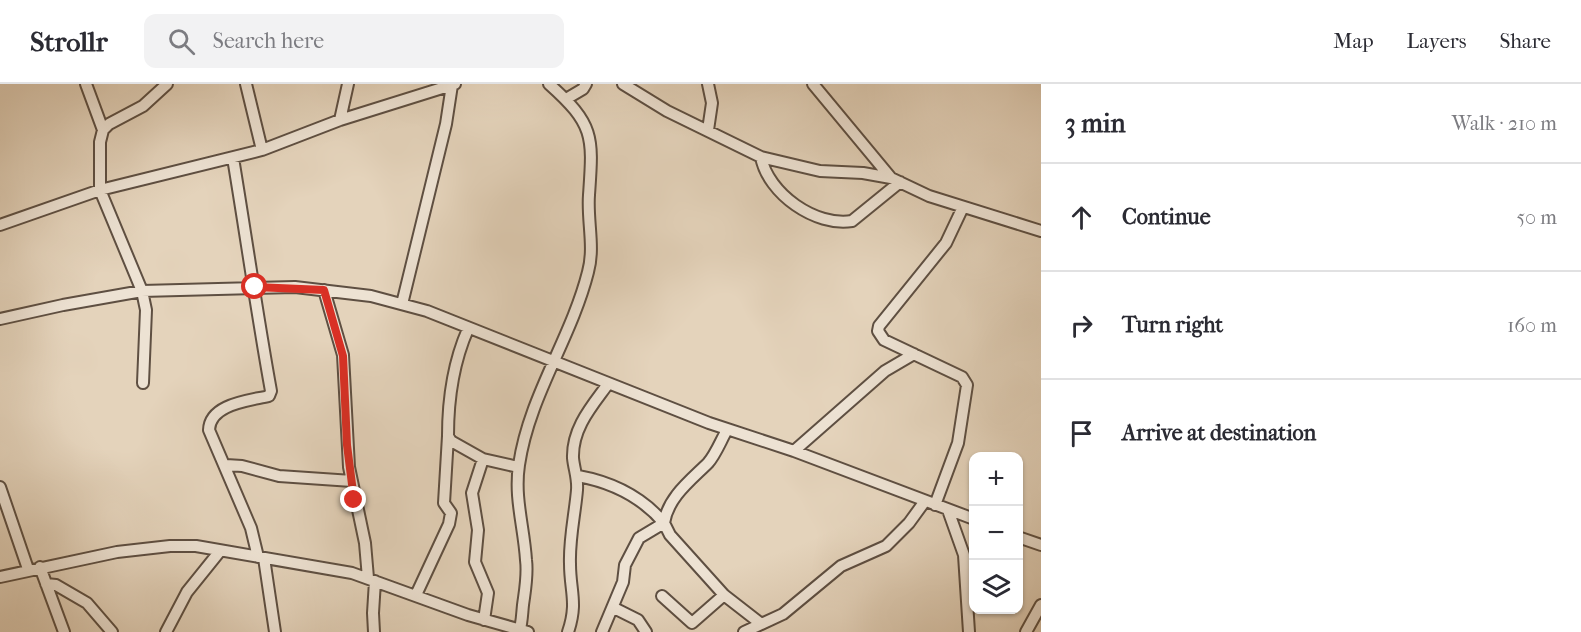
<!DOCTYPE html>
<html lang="en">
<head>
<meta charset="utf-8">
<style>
  :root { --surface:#fff; --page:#f2f2f3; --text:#2b2b33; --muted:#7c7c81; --line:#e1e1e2 }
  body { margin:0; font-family:"IM FELL French Canon",serif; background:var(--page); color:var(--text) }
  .controls { position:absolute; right:18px; bottom:18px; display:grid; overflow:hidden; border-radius:12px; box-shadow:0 2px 4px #0004 }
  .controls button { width:54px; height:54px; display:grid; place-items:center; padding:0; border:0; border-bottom:2px solid var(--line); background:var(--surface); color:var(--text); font:30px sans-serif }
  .stop { position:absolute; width:18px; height:18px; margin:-14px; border:4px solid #d93025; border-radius:50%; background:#fff }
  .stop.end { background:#d93025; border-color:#fff; box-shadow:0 2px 6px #0008 }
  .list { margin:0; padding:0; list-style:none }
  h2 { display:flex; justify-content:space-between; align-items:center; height:78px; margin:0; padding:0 24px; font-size:26px }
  h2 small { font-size:20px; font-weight:400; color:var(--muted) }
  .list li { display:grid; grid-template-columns:39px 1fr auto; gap:18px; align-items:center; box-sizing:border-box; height:108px; padding:0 24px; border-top:2px solid var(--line) }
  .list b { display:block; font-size:22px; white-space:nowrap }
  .list em { font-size:20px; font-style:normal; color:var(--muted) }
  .icon { flex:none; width:33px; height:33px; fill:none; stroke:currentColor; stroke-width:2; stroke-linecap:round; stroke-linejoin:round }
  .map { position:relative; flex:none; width:1041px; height:548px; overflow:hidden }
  header { display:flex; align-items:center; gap:36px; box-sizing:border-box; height:84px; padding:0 30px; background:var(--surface); border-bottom:2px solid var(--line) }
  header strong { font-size:28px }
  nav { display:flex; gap:33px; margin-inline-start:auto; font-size:21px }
  .search { width:420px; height:54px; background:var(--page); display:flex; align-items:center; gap:15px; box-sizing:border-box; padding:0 21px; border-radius:12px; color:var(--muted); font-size:22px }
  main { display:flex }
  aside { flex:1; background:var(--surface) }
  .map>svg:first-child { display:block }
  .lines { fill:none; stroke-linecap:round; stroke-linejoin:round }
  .minor-casing { stroke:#5e4f42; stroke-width:14 }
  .minor { stroke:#ede2d3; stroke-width:10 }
  .route { stroke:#d93025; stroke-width:8 }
</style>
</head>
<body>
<header>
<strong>Strollr</strong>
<div class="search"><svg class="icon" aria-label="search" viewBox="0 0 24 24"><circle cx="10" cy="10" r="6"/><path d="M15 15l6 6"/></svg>Search here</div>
<nav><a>Map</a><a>Layers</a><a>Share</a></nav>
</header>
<main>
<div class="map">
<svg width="1041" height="548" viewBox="0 0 1041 548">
  <rect width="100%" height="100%" fill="#e4d3bb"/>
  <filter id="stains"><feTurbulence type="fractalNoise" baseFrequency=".00333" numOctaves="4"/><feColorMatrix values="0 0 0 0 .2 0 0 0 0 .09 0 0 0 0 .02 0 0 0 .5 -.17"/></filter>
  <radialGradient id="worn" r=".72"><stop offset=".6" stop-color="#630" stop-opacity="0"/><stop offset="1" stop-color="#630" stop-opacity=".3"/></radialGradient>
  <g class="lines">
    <defs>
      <path id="minor" d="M 86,0 L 103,46
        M 246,0 L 262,66
        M 623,0 L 667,27 L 761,73 L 820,87 L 863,89 L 891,94 L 929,112 L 1041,147
        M 708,0 L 712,19 L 708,46
        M 813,0 L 891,94
        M 566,15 L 583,5 L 586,0
        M 340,36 L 348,0
        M 761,73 C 768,110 816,143 852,137 L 900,98
        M 233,74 C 246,152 257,230 271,307 L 269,312 C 248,317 210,320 209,346 L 251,444 L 258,473
        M 0,141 L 100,106 L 262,66 L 340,36 L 455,0
        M 324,206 L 343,271 L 349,383 L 365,459 L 368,494
        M 402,220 L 446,40 L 452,1
        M 0,235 L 63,221 L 142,207 L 295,203 L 371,212 L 427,227 L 709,339 L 794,367 L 974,435
        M 468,245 C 453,279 448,315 448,352 L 451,357 L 483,375 L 518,383
        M 143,299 L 146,226 L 142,207 L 100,106 L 100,58 L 103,46 L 109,40 L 143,22 L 167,0
        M 727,346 C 721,356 716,370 708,379 C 691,396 668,413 664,439 L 670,451 L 724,511 L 760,539
        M 794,367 L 885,287 L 914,270
        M 483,375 L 472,409 L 478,446 L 475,478 L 488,509 L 484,536
        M 226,381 L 242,382 L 279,392 L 352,397
        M 578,392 C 611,398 642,413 664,439 L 639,454 L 625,481 L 623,498 L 602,548
        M 0,403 L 28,485
        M 935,421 L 958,359 L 967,301 L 962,293 L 884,256 L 878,247 L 879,242 L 946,159 L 963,123
        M 948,426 L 964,471 L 969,548
        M 1018,453 L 1041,461
        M 264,474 L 275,548
        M 40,483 L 64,548
        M 0,493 L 117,468 L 170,462 L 196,462 L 352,489 L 468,531 L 528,548
        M 46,500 L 56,501 L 87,519 L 112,548
        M 416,511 L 449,440 L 451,429 L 444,419 L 448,352
        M 662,512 L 692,539 L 724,511
        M 614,524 L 638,536 L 646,548
        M 166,548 L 187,508 L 220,467
        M 374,548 L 373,529 L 375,497
        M 519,548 C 522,540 522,530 523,521 C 525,506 528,491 526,476 C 524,443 514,414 519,381 C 529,312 571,255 588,188 C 595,163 587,137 589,111 C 593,53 595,41 549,0
        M 568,548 C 578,519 570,507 570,480 C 569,455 575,430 577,406 C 578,394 574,385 573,374 C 572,344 592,322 608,300
        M 744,548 L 783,530 L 841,482 L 886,462 L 909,439 L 925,417
        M 1026,548 L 1041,521"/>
    </defs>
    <use href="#minor" class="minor-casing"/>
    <use href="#minor" class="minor"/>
  </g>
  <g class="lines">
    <path class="route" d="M 255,203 L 324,206 L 343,272 L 347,361 L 354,416"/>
  </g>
  <rect width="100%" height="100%" filter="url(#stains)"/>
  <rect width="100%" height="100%" fill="url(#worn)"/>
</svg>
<div class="controls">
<button>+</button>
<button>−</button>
<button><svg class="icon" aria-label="layers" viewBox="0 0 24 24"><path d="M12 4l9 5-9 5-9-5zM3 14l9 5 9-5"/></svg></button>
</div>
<div class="stop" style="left:255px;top:203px"></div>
<div class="stop end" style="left:354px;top:416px"></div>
</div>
<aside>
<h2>3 min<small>Walk · 210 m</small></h2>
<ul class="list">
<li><svg class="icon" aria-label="ahead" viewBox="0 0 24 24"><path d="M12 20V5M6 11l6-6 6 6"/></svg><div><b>Continue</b></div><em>50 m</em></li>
<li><svg class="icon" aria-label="right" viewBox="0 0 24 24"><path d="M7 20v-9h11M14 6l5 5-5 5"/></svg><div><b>Turn right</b></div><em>160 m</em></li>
<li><svg class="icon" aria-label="arrive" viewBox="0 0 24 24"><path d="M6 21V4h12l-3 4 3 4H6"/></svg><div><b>Arrive at destination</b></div></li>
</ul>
</aside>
</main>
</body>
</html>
